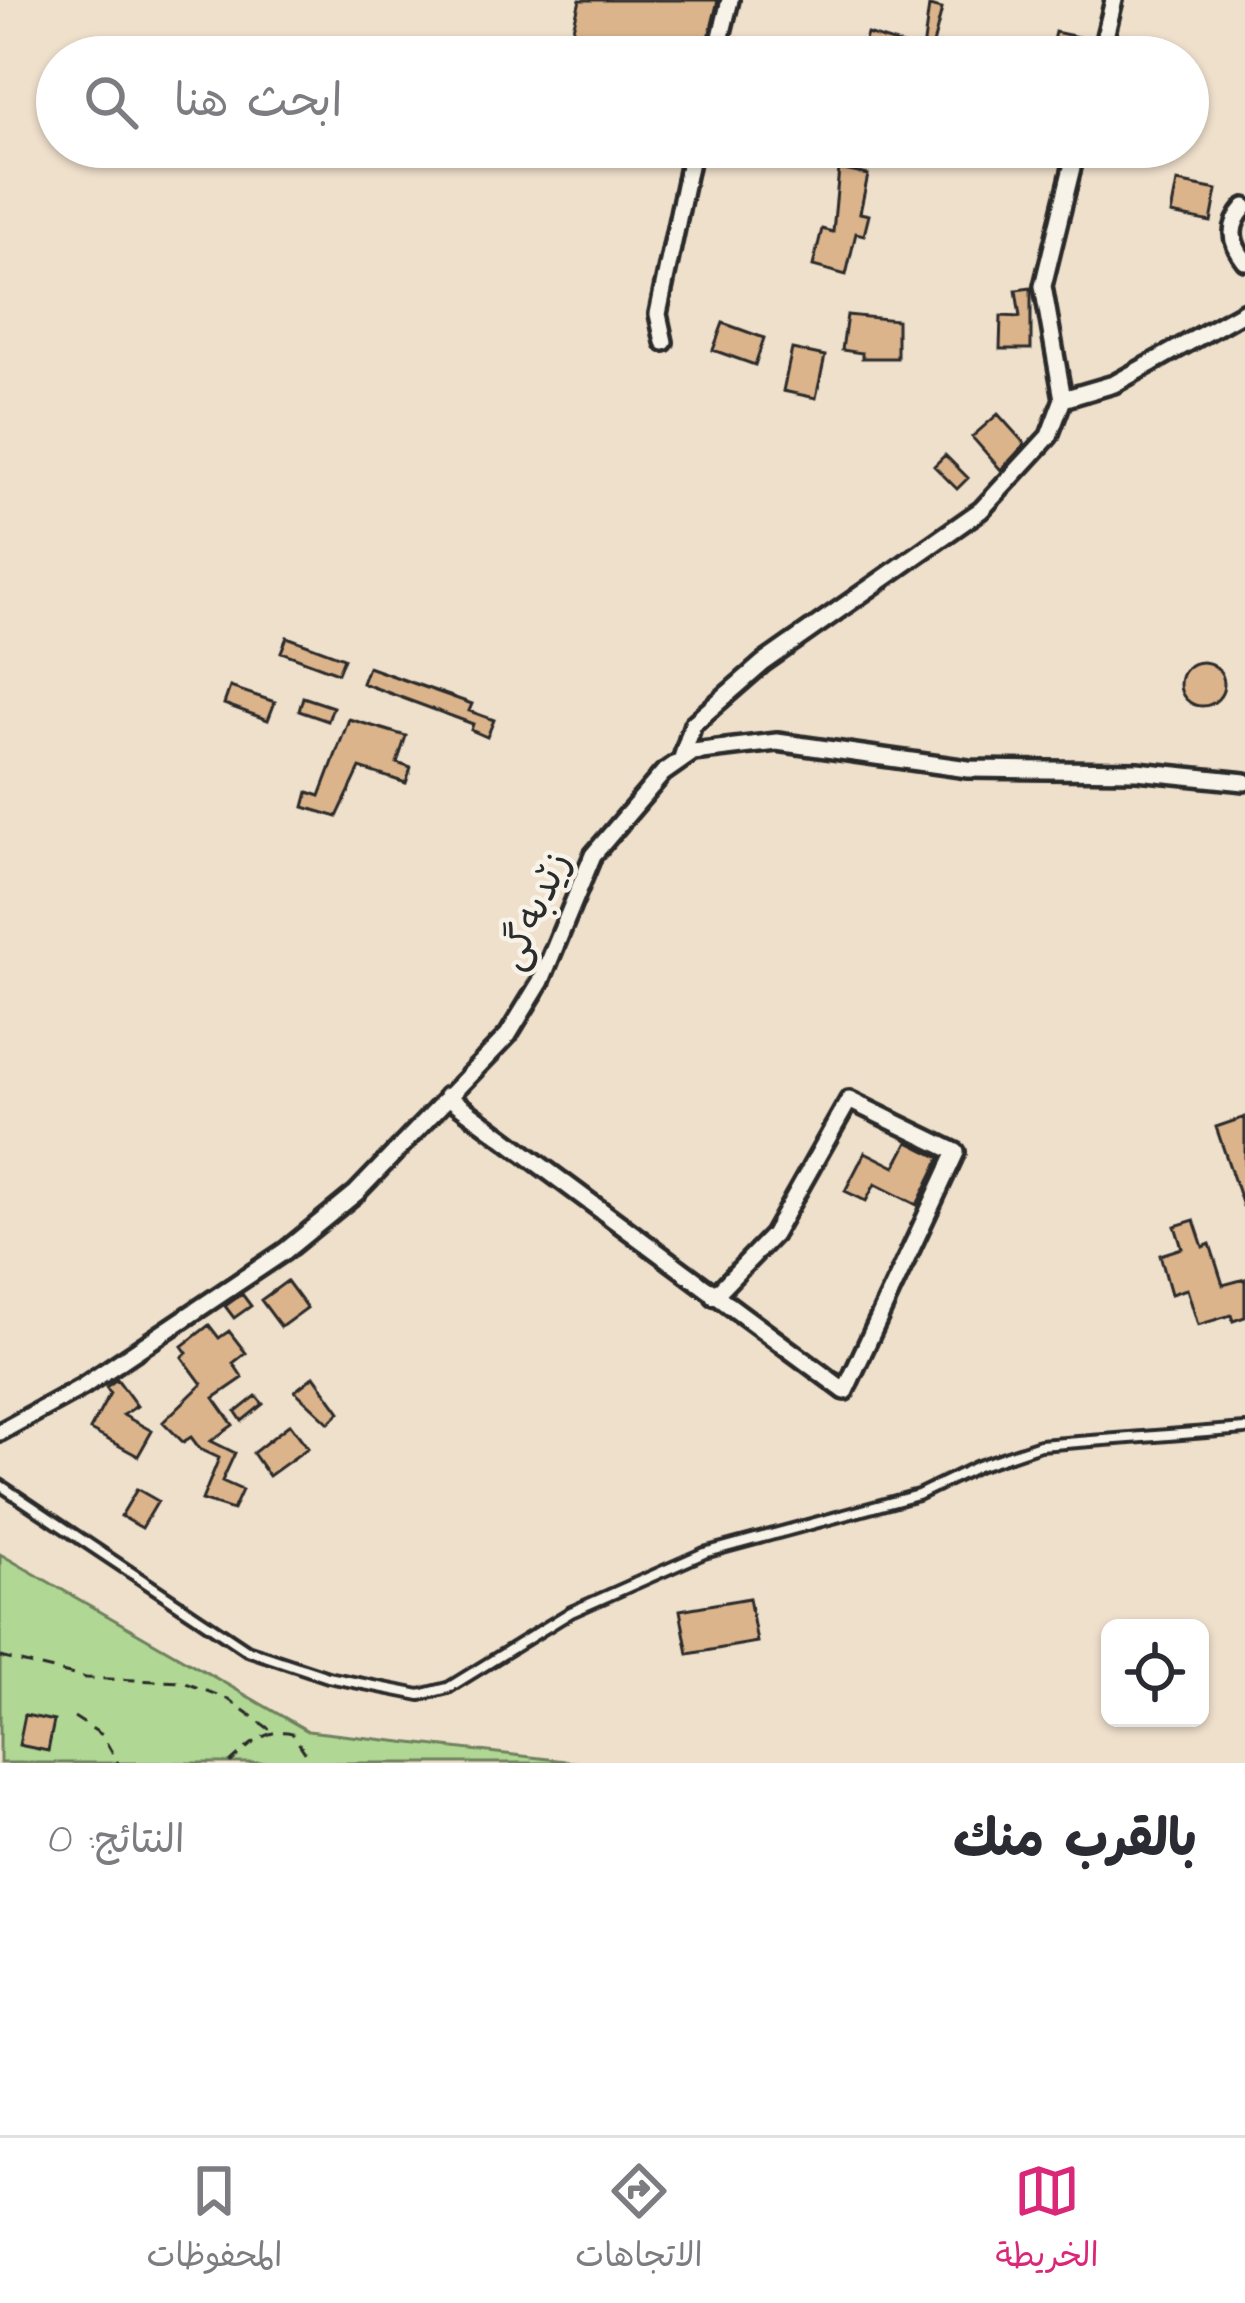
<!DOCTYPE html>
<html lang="ar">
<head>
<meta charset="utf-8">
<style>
  :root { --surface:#fff; --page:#f2f2f3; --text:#2b2b33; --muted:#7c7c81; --line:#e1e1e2; --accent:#db2777 }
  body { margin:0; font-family:"Architects Daughter","Playpen Sans Arabic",sans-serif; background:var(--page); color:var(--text); direction:rtl }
  .controls { position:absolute; right:36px; bottom:36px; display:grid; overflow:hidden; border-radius:18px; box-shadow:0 3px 9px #0004 }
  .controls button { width:108px; height:108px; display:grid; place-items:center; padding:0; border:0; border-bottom:3px solid var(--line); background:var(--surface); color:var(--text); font:60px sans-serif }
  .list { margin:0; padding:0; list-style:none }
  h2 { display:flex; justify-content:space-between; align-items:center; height:156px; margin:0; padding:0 48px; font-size:51px }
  h2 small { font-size:39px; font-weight:400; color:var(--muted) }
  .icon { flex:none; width:66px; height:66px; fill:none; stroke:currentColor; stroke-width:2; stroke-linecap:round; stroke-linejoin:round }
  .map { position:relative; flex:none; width:1245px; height:1763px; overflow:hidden; direction:ltr }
  .search { position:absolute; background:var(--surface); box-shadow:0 3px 9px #0004; left:36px; right:36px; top:36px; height:132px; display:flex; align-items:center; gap:30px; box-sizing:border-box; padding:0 42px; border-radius:66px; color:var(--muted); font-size:45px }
  .sheet { height:372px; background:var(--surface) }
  nav { display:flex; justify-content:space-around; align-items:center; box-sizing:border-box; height:168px; border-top:3px solid var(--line); background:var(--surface); font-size:33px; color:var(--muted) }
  nav a { display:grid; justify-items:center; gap:6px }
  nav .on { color:var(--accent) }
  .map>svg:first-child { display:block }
  .green { fill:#b0d793; stroke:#6e815f; stroke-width:3 }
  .building { fill:#dbb48c; stroke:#2b2b2b; stroke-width:3 }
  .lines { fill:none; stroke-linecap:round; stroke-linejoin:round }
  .service-casing { stroke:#2b2b2b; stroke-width:16 }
  .minor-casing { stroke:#2b2b2b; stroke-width:24 }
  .path { stroke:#2b2b2b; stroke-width:3; stroke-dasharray:12 9; stroke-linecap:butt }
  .service { stroke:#f7f3e8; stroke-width:8 }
  .minor { stroke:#f7f3e8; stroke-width:15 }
  .labels { text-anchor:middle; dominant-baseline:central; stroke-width:9; stroke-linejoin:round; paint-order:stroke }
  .street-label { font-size:39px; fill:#2b2b2b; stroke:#f7f3e8 }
</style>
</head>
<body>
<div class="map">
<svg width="1245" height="1763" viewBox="0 0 1245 1763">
  <rect width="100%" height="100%" fill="#efe0cc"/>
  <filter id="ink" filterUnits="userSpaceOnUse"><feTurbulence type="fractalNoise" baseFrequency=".00833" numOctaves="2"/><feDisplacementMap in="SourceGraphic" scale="24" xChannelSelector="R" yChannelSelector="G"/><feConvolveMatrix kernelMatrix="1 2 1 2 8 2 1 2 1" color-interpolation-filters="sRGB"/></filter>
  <g filter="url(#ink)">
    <path class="green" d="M 0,1554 L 308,1731 L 583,1763 L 0,1763 Z"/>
    <path class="building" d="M 580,0 L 718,0 L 704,57 L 566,57 Z
      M 929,6 L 942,9 L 931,52 L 923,50 Z
      M 1055,32 L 1092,40 L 1088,57 L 1049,57 Z
      M 867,34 L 903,45 L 899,57 L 860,57 Z
      M 839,169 L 868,175 L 860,213 L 869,215 L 864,235 L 856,233 L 846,275 L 813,266 L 822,229 L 833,232 Z
      M 1177,182 L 1217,190 L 1211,222 L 1171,214 Z
      M 1031,288 L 1031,349 L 1000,349 L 1001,316 L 1020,317 L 1016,290 Z
      M 847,315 L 897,320 L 897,358 L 862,358 L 862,353 L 842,350 Z
      M 723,323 L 764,338 L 755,365 L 713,350 Z
      M 792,349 L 825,356 L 816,398 L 783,391 Z
      M 998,414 L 1025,444 L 1001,470 L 972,437 Z
      M 945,455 L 968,478 L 957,489 L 934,466 Z
      M 287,637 L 344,658 L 338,673 L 281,652 Z
      M1180 684a22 22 0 1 1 44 0a22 22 0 1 1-44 0Z
      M 368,667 L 472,704 L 469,711 L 494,720 L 487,737 L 471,730 L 473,724 L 362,683 Z
      M 230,687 L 275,702 L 268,720 L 224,704 Z
      M 303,697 L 333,707 L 328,721 L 299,711 Z
      M 349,719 L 406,736 L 397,763 L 411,768 L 406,783 L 360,768 L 337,817 L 304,807 L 308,792 L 320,796 Z
      M 1245,1117 L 1245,1206 L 1243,1206 L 1216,1127 Z
      M 908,1142 L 940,1158 L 917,1205 L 875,1184 L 866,1201 L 845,1191 L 865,1152 L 895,1167 Z
      M 1194,1220 L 1203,1247 L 1210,1244 L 1223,1285 L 1245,1279 L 1245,1317 L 1233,1321 L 1231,1315 L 1198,1325 L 1187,1289 L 1171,1294 L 1160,1255 L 1182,1248 L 1175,1226 Z
      M 287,1281 L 307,1308 L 281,1327 L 261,1300 Z
      M 242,1294 L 251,1306 L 234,1318 L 225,1306 Z
      M 209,1325 L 219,1338 L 229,1331 L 246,1353 L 233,1363 L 243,1378 L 214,1398 L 233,1425 L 211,1441 L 235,1453 L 222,1481 L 242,1490 L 233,1510 L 202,1500 L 219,1458 L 200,1449 L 191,1437 L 183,1442 L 163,1422 L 202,1384 L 182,1357 L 187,1353 L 182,1346 Z
      M 314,1376 L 340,1412 L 329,1423 L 295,1391 Z
      M 117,1379 L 137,1406 L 123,1415 L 152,1431 L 138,1456 L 90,1430 L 110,1393 L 106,1387 Z
      M 256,1396 L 263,1404 L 242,1421 L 236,1412 Z
      M 290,1424 L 308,1448 L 269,1476 L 253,1453 Z
      M 137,1489 L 158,1501 L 142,1528 L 121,1516 Z
      M 749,1598 L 757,1642 L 688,1654 L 680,1610 Z
      M 25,1715 L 54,1721 L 48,1751 L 19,1745 Z"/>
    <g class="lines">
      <defs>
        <path id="service" d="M 0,1485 L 247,1650 L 328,1677 L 420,1695 L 448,1688 L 571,1612 L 704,1553 L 918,1495 L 978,1466 L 1040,1445 L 1245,1429"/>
        <path id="minor" d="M 716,57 L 730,0
          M 1100,57 L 1114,0
          M 1245,207 C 1228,226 1230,242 1245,261
          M 664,342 L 658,314 L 693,147
          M 1063,399 L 1114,384 L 1245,311
          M 682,758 L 693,724 L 763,663 L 981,510 L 1049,436 L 1063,399 L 1043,286 L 1077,147
          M 447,1096 L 845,1391 L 956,1152 L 849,1100 L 773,1235 L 714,1296
          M 0,1432 L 82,1387 L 285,1251 L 356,1193 L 508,1035 L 541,981 L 593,855 L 663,773 L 693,752 L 777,742 L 968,769 L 1137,771 L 1245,782"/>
      </defs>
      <use href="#service" class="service-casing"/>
      <use href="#minor" class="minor-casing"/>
      <path class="path" d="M 0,1657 L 86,1678 L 183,1682 L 228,1699 L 272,1731
        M 74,1717 L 102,1735 L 118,1763
        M 230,1763 C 249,1746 266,1727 292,1733 L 312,1763"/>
      <use href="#service" class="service"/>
      <use href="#minor" class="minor"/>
    </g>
  </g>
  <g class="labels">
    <g class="street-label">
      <text transform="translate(535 911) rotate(-66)">زێدبەگی</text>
    </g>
  </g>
</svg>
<div class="controls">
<button><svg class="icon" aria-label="locate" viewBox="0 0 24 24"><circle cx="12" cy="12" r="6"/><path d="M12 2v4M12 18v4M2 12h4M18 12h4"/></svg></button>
</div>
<div class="search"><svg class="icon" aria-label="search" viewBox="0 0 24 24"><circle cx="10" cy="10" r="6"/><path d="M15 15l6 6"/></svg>ابحث هنا</div>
</div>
<section class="sheet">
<h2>بالقرب منك<small>النتائج: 0</small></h2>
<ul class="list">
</ul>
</section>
<nav>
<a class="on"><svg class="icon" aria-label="map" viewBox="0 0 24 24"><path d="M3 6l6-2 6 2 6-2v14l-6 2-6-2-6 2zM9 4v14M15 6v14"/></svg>الخريطة</a>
<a><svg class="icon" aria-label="directions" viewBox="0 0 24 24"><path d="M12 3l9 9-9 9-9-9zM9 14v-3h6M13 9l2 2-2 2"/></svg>الاتجاهات</a>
<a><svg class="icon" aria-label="saved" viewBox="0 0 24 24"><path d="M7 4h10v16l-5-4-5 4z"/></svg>المحفوظات</a>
</nav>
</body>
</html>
